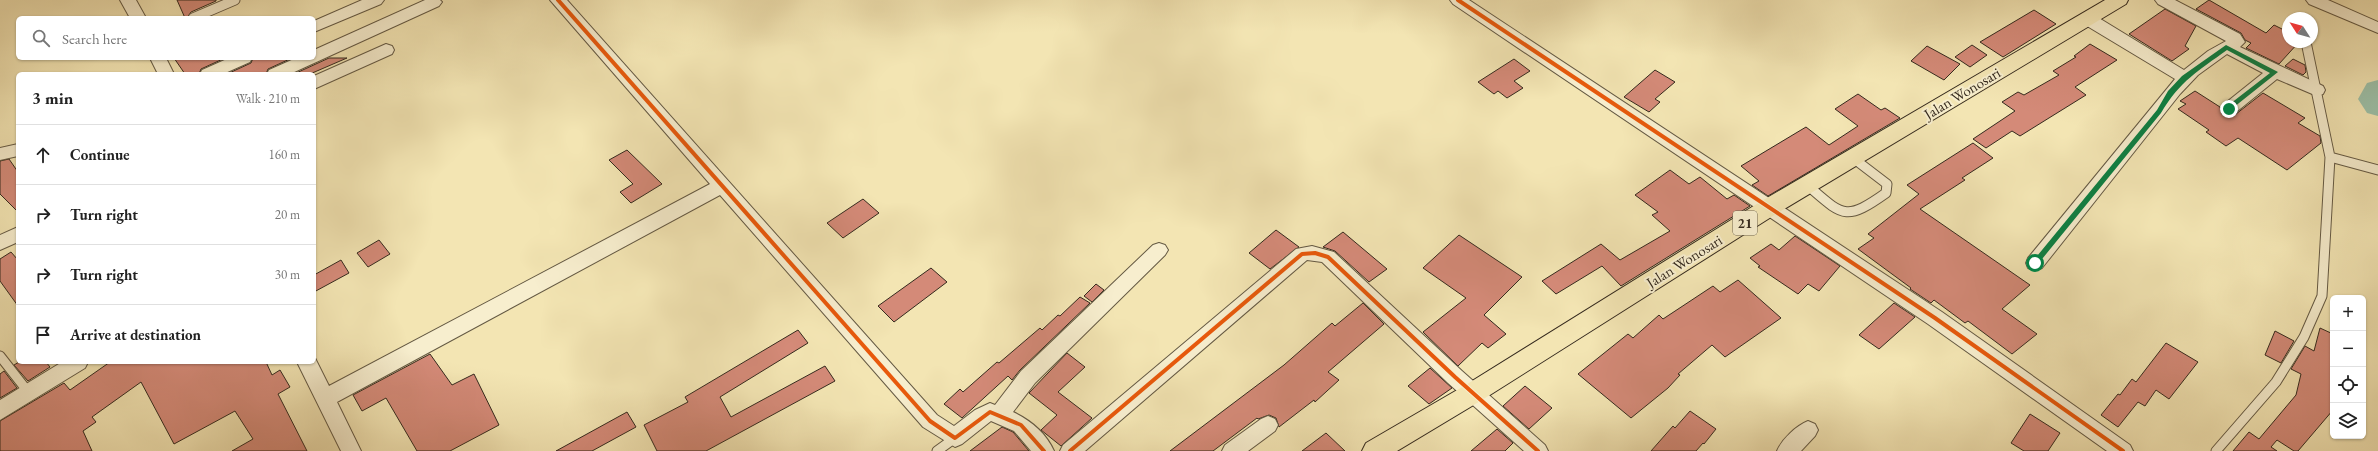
<!DOCTYPE html>
<html lang="en">
<head>
<meta charset="utf-8">
<style>
  :root { --surface:#fff; --page:#f2f2f2; --text:#222; --muted:#767676; --line:#e0e0e0 }
  body { margin:0; font-family:"EB Garamond",serif; background:var(--page); color:var(--text) }
  .controls { position:absolute; right:12px; bottom:12px; display:grid; overflow:hidden; border-radius:6px; box-shadow:0 1px 3px #0004 }
  .controls button { width:36px; height:36px; display:grid; place-items:center; padding:0; border:0; border-bottom:1px solid var(--line); background:var(--surface); color:var(--text); font:20px sans-serif }
  .compass { position:absolute; left:2282px; top:12px; width:36px; height:36px; border-radius:50%; background:var(--surface); box-shadow:0 1px 3px #0004; rotate:306deg }
  .stop { position:absolute; width:12px; height:12px; margin:-9px; border:3px solid #0b8043; border-radius:50%; background:#fff }
  .stop.end { background:#0b8043; border-color:#fff; box-shadow:0 1px 4px #0008 }
  .list { margin:0; padding:0; list-style:none }
  h2 { display:flex; justify-content:space-between; align-items:center; height:52px; margin:0; padding:0 16px; font-size:17px }
  h2 small { font-size:13px; font-weight:400; color:var(--muted) }
  .list li { display:grid; grid-template-columns:26px 1fr auto; gap:12px; align-items:center; box-sizing:border-box; height:60px; padding:0 16px; border-top:1px solid var(--line) }
  .list b { display:block; font-size:15px; white-space:nowrap }
  .list em { font-size:13px; font-style:normal; color:var(--muted) }
  .icon { flex:none; width:22px; height:22px; fill:none; stroke:currentColor; stroke-width:2; stroke-linecap:round; stroke-linejoin:round }
  .map { position:relative; flex:none; width:2378px; height:451px; overflow:hidden }
  .search { position:absolute; background:var(--surface); box-shadow:0 1px 3px #0004; left:16px; top:16px; width:300px; height:44px; display:flex; align-items:center; gap:10px; box-sizing:border-box; padding:0 14px; border-radius:6px; color:var(--muted); font-size:15px }
  .panel { position:absolute; background:var(--surface); box-shadow:0 1px 3px #0004; left:16px; top:72px; width:300px; height:292px; border-radius:6px }
  .map>svg:first-child { display:block }
  .lines { fill:none; stroke-linecap:round; stroke-linejoin:round }
  .river { fill:#9cc0a8; fill-rule:evenodd }
  .building { fill:#d48a78; stroke:#352a1e }
  .service-casing { stroke:#645943; stroke-width:11 }
  .minor-casing { stroke:#645943; stroke-width:2 }
  .trunk-casing { stroke:#352a1e; stroke-width:2 }
  .service { stroke:#f7eece; stroke-width:9 }
  .minor { fill:#f7eece; fill-rule:evenodd }
  .trunk { fill:#f3e5b3; fill-rule:evenodd }
  .cycleway-casing { stroke:#f7eece; stroke-width:6 }
  .cycleway { stroke:#e8590c; stroke-width:4 }
  .route { fill:#0b8043 }
  .labels { text-anchor:middle; dominant-baseline:central; stroke-width:4; stroke-linejoin:round; paint-order:stroke }
  .shield { fill:#f7eece; stroke:#6f6553; stroke-width:1 }
  .shield-label { font-size:14px; font-weight:bold; fill:#352a1e }
  .street-label { font-size:15px; fill:#352a1e; stroke:#f7eece }
</style>
</head>
<body>
<div class="map">
<svg width="2378" height="451" viewBox="0 0 2378 451">
  <rect width="100%" height="100%" fill="#f3e5b3"/>
  <filter id="stains"><feTurbulence type="fractalNoise" baseFrequency=".005" numOctaves="4"/><feColorMatrix values="0 0 0 0 .2 0 0 0 0 .09 0 0 0 0 .02 0 0 0 .5 -.17"/></filter>
  <radialGradient id="worn" r=".72"><stop offset=".6" stop-color="#630" stop-opacity="0"/><stop offset="1" stop-color="#630" stop-opacity=".3"/></radialGradient>
  <g class="lines">
    <path class="river" d="M 2378,80 L 2378,116 L 2367,113 L 2358,99 L 2367,83 Z"/>
  </g>
  <path class="building" d="M 177,0 L 216,0 L 216,1 L 191,12 L 187,18 L 185,18 Z
    M 2209,0 L 2266,33 L 2274,25 L 2288,32 L 2288,42 L 2299,42 L 2279,64 L 2246,48 L 2251,43 L 2245,40 L 2241,33 L 2196,9 Z
    M 2165,9 L 2196,26 L 2185,46 L 2189,49 L 2172,61 L 2129,34 Z
    M 2034,10 L 2056,24 L 2003,57 L 1980,42 Z
    M 2090,44 L 2117,60 L 2075,87 L 2086,95 L 2020,136 L 2012,131 L 1986,148 L 1973,139 L 2015,111 L 2002,102 L 2018,92 L 2024,95 L 2059,75 L 2053,71 L 2076,57 L 2074,56 Z
    M 1972,45 L 1987,55 L 1970,67 L 1955,57 Z
    M 1927,46 L 1960,64 L 1944,80 L 1911,61 Z
    M 174,58 L 225,58 L 201,69 L 199,74 L 185,74 Z
    M 253,58 L 292,58 L 268,69 L 266,74 L 227,74 L 251,63 Z
    M 329,58 L 347,58 L 310,74 L 294,74 Z
    M 1514,59 L 1530,71 L 1514,81 L 1523,88 L 1507,98 L 1498,91 L 1494,94 L 1478,82 Z
    M 2293,59 L 2305,65 L 2306,72 L 2303,75 L 2285,66 Z
    M 1655,70 L 1675,82 L 1655,99 L 1660,102 L 1649,112 L 1624,97 Z
    M 2195,91 L 2220,107 L 2222,114 L 2229,116 L 2236,114 L 2263,93 L 2305,118 L 2298,123 L 2320,136 L 2321,143 L 2287,170 L 2238,138 L 2226,146 L 2206,132 L 2209,130 L 2178,109 L 2186,104 L 2180,101 Z
    M 1858,94 L 1881,110 L 1885,108 L 1900,118 L 1768,196 L 1752,185 L 1759,181 L 1741,166 L 1806,127 L 1829,145 L 1858,126 L 1835,109 Z
    M 1973,143 L 1993,158 L 1962,178 L 1965,180 L 1920,209 L 2030,285 L 2002,309 L 2037,334 L 2012,354 L 1968,321 L 1965,323 L 1934,300 L 1931,303 L 1910,289 L 1911,288 L 1858,249 L 1874,238 L 1868,234 L 1919,194 L 1907,185 Z
    M 627,150 L 662,184 L 631,203 L 620,192 L 633,184 L 609,160 Z
    M 9,159 L 18,172 L 18,212 L 0,194 L 0,161 Z
    M 1670,170 L 1689,184 L 1700,177 L 1727,199 L 1734,195 L 1750,206 L 1621,286 L 1602,266 L 1556,294 L 1542,281 L 1601,244 L 1620,260 L 1670,231 L 1652,215 L 1658,212 L 1635,195 Z
    M 863,199 L 879,213 L 843,238 L 827,223 Z
    M 1276,230 L 1299,247 L 1270,269 L 1249,253 Z
    M 1343,232 L 1387,269 L 1369,282 L 1335,251 L 1323,247 Z
    M 1459,235 L 1522,277 L 1484,315 L 1506,334 L 1488,348 L 1482,343 L 1458,366 L 1423,332 L 1466,298 L 1423,268 Z
    M 1795,236 L 1840,266 L 1819,291 L 1808,284 L 1798,294 L 1758,267 L 1760,266 L 1750,258 L 1771,244 L 1779,250 Z
    M 379,240 L 390,254 L 368,267 L 357,253 Z
    M 11,252 L 18,260 L 18,306 L 0,281 L 0,259 Z
    M 341,260 L 349,273 L 314,292 L 314,275 Z
    M 931,268 L 947,282 L 894,322 L 878,306 Z
    M 1738,280 L 1781,318 L 1725,357 L 1712,345 L 1678,374 L 1680,375 L 1668,388 L 1631,418 L 1578,374 L 1628,334 L 1633,338 L 1659,315 L 1663,319 L 1713,286 L 1720,292 Z
    M 1096,284 L 1104,290 L 1092,302 L 1084,296 Z
    M 1080,297 L 1090,303 L 1020,370 L 1012,380 L 1008,376 L 962,418 L 944,404 L 960,389 L 963,392 L 997,362 L 999,363 L 1040,328 L 1042,330 L 1058,315 L 1060,316 Z
    M 1363,303 L 1384,324 L 1328,372 L 1339,380 L 1315,402 L 1314,400 L 1279,427 L 1276,418 L 1269,415 L 1258,419 L 1257,418 L 1213,451 L 1170,451 L 1284,365 L 1332,323 L 1335,326 Z
    M 1894,303 L 1915,317 L 1879,349 L 1859,335 Z
    M 2320,328 L 2333,334 L 2333,410 L 2298,451 L 2294,451 L 2277,440 L 2271,447 L 2277,451 L 2233,451 L 2249,432 L 2259,439 L 2296,395 L 2301,374 L 2291,369 L 2305,346 L 2314,351 Z
    M 798,330 L 808,343 L 720,397 L 731,417 L 825,366 L 835,381 L 706,451 L 657,451 L 644,425 L 688,402 L 685,397 Z
    M 2275,331 L 2294,341 L 2281,363 L 2265,355 Z
    M 2166,343 L 2198,362 L 2169,399 L 2156,390 L 2145,406 L 2138,402 L 2118,427 L 2101,415 L 2118,394 L 2120,395 L 2132,379 L 2136,382 Z
    M 1067,353 L 1085,367 L 1058,392 L 1092,418 L 1061,446 L 1041,430 L 1057,415 L 1029,393 Z
    M 430,354 L 452,385 L 474,374 L 499,425 L 450,451 L 417,451 L 386,398 L 362,411 L 353,395 Z
    M 19,362 L 46,362 L 50,367 L 28,381 L 14,365 Z
    M 110,362 L 266,362 L 272,375 L 280,370 L 290,387 L 278,394 L 307,451 L 232,451 L 253,439 L 235,411 L 174,444 L 141,382 L 92,417 L 96,422 L 83,431 L 92,451 L 0,451 L 0,421 L 64,383 L 70,390 Z
    M 1430,368 L 1452,388 L 1429,404 L 1408,386 Z
    M 4,371 L 17,388 L 0,398 L 0,374 Z
    M 1525,386 L 1552,408 L 1529,429 L 1503,406 Z
    M 1690,411 L 1716,429 L 1704,444 L 1703,443 L 1696,451 L 1651,451 L 1673,426 L 1675,428 Z
    M 627,412 L 636,427 L 592,451 L 556,451 Z
    M 2030,414 L 2060,433 L 2048,451 L 2024,451 L 2011,443 Z
    M 1002,427 L 1013,432 L 1029,451 L 970,451 Z
    M 1497,429 L 1513,443 L 1505,451 L 1471,451 Z
    M 1326,433 L 1345,451 L 1302,451 Z"/>
  <g class="lines">
    <defs>
      <path id="service" d="M 193,18 L 235,0
        M 2330,157 L 2378,170
        M 1807,185 C 1843,216 1845,222 1886,193 L 1887,184 L 1853,158
        M 0,356 L 29,393
        M 937,451 L 955,438
        M 2216,451 L 2276,382 L 2304,337 L 2322,296 L 2330,157 L 2306,42"/>
      <path id="minor" d="M 120,0 L 136,0 L 146,18 L 130,18 Z
        M 362,0 L 384,0 L 381,4 L 314,32 L 314,21 Z
        M 425,0 L 440,0 L 442,2 L 439,6 L 290,74 L 267,74 L 269,70 L 296,58 L 314,58 L 314,50 Z
        M 550,0 L 567,0 L 937,415 L 954,426 L 975,410 L 990,403 L 995,405 L 1021,371 L 1153,245 L 1159,243 L 1165,245 L 1168,250 L 1165,255 L 1035,383 L 1013,412 C 1030,420 1046,433 1054,451 L 1031,451 L 1014,431 L 991,421 L 962,444 L 955,447 L 923,427 L 720,195 L 337,402 L 361,451 L 341,451 L 297,362 L 314,362 L 314,356 L 329,386 L 710,184 Z
        M 1450,0 L 1469,0 L 1942,312 L 2130,445 L 2133,451 L 2107,451 L 1928,324 L 1453,4 Z
        M 2155,0 L 2175,0 L 2240,34 L 2245,42 L 2240,47 L 2323,86 L 2325,90 L 2323,94 L 2317,96 L 2277,79 L 2235,113 L 2229,115 L 2223,113 L 2221,109 L 2223,105 L 2263,73 L 2227,54 L 2198,75 L 2180,94 L 2042,268 L 2035,270 L 2028,268 L 2026,263 L 2028,258 L 2175,79 L 2082,23 L 2080,19 L 2082,15 L 2094,15 L 2184,70 L 2208,51 L 2226,41 L 2158,4 Z
        M 2306,0 L 2328,0 L 2378,22 L 2378,33 L 2309,4 Z
        M 386,44 L 392,46 L 394,50 L 392,54 L 314,89 L 314,76 Z
        M 150,58 L 166,58 L 174,74 L 158,74 Z
        M 229,58 L 252,58 L 250,62 L 223,74 L 200,74 L 202,70 Z
        M 18,144 L 18,156 L 0,160 L 0,148 Z
        M 18,227 L 18,242 L 0,250 L 0,235 Z
        M 1312,246 L 1334,252 L 1462,371 L 1545,445 L 1548,451 L 1524,451 L 1448,383 L 1322,262 L 1307,260 L 1085,451 L 1060,451 L 1063,445 L 1296,249 Z
        M 62,362 L 88,362 L 85,368 L 0,420 L 0,400 Z
        M 1268,416 L 1275,419 L 1278,425 L 1275,431 L 1248,451 L 1222,451 L 1225,445 L 1261,419 Z
        M 1808,421 L 1815,424 L 1818,430 L 1815,436 L 1801,451 L 1777,451 C 1782,439 1796,426 1808,421 Z"/>
      <path id="trunk" d="M 2105,0 L 2128,0 L 2126,4 L 1776,214 L 1482,400 L 1397,451 L 1362,451 L 1366,443 L 1464,386 L 1760,202 Z"/>
    </defs>
    <use href="#service" class="service-casing"/>
    <use href="#minor" class="minor-casing"/>
    <use href="#trunk" class="trunk-casing"/>
    <use href="#service" class="service"/>
    <use href="#minor" class="minor"/>
    <use href="#trunk" class="trunk"/>
    <defs>
      <path id="cycleway" d="M 558,0 L 930,421 L 955,438 L 990,412 L 1021,425 L 1044,451
        M 1458,0 L 1935,318 L 2123,451
        M 1070,451 L 1302,254 L 1315,253 L 1328,257 L 1455,377 L 1538,451"/>
    </defs>
    <use href="#cycleway" class="cycleway-casing"/>
    <use href="#cycleway" class="cycleway"/>
  </g>
  <path class="route" d="M 2226,45 L 2278,72 L 2229,111 L 2226,107 L 2270,73 L 2227,50 C 2198,71 2180,81 2161,113 L 2038,264 L 2033,264 L 2033,261 L 2157,110 L 2168,91 L 2182,76 Z"/>
  <g class="labels">
    <rect class="shield" x="1733" y="211" width="24" height="24" rx="3"/>
    <g class="shield-label">
      <text x="1745" y="223">21</text>
    </g>
    <g class="street-label">
      <text transform="translate(1962 93) rotate(-31)">Jalan Wonosari</text>
      <text transform="translate(1684 261) rotate(-32)">Jalan Wonosari</text>
    </g>
  </g>
  <rect width="100%" height="100%" filter="url(#stains)"/>
  <rect width="100%" height="100%" fill="url(#worn)"/>
</svg>
<div class="controls">
<button>+</button>
<button>−</button>
<button><svg class="icon" aria-label="locate" viewBox="0 0 24 24"><circle cx="12" cy="12" r="6"/><path d="M12 2v4M12 18v4M2 12h4M18 12h4"/></svg></button>
<button><svg class="icon" aria-label="layers" viewBox="0 0 24 24"><path d="M12 4l9 5-9 5-9-5zM3 14l9 5 9-5"/></svg></button>
</div>
<svg class="compass" viewBox="-18 -18 36 36"><path d="M0-13l5 13h-10z" fill="#e53935"/><path d="M0 13l5-13h-10z" fill="#767676"/></svg>
<div class="stop" style="left:2035px;top:263px"></div>
<div class="stop end" style="left:2229px;top:109px"></div>
<div class="search"><svg class="icon" aria-label="search" viewBox="0 0 24 24"><circle cx="10" cy="10" r="6"/><path d="M15 15l6 6"/></svg>Search here</div>
<section class="panel">
<h2>3 min<small>Walk · 210 m</small></h2>
<ul class="list">
<li><svg class="icon" aria-label="ahead" viewBox="0 0 24 24"><path d="M12 20V5M6 11l6-6 6 6"/></svg><div><b>Continue</b></div><em>160 m</em></li>
<li><svg class="icon" aria-label="right" viewBox="0 0 24 24"><path d="M7 20v-9h11M14 6l5 5-5 5"/></svg><div><b>Turn right</b></div><em>20 m</em></li>
<li><svg class="icon" aria-label="right" viewBox="0 0 24 24"><path d="M7 20v-9h11M14 6l5 5-5 5"/></svg><div><b>Turn right</b></div><em>30 m</em></li>
<li><svg class="icon" aria-label="arrive" viewBox="0 0 24 24"><path d="M6 21V4h12l-3 4 3 4H6"/></svg><div><b>Arrive at destination</b></div></li>
</ul>
</section>
</div>
</body>
</html>
